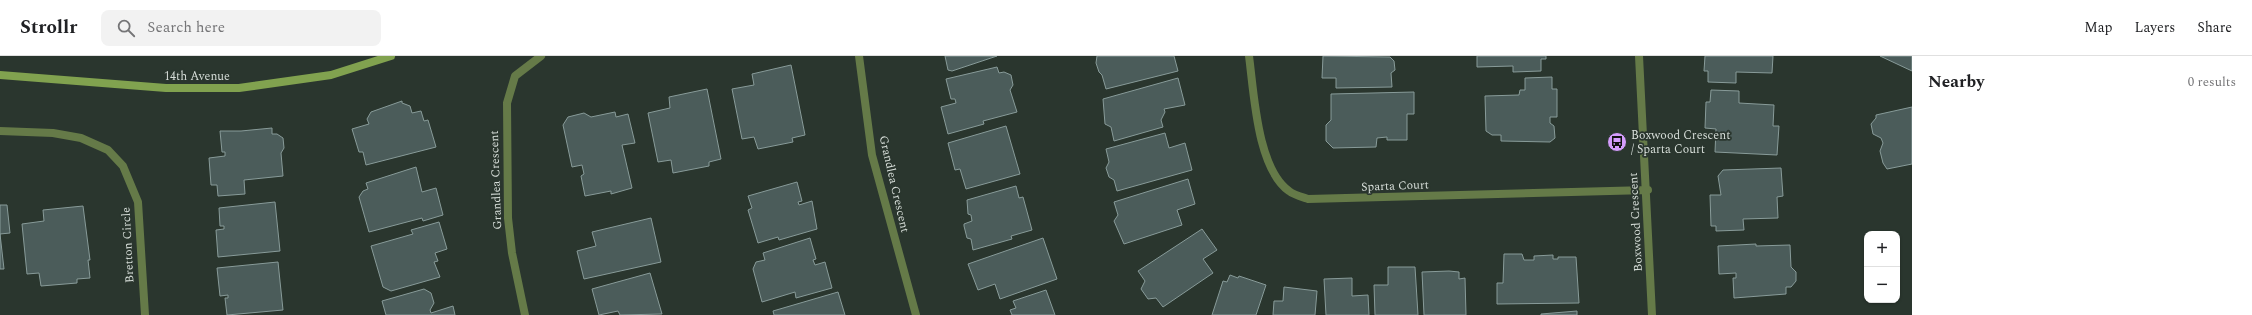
<!DOCTYPE html>
<html lang="en">
<head>
<meta charset="utf-8">
<style>
  :root { --surface:#fff; --page:#f2f2f2; --text:#202124; --muted:#757577; --line:#e0e0e0 }
  body { margin:0; font-family:Spectral,serif; background:var(--page); color:var(--text) }
  .controls { position:absolute; right:12px; bottom:12px; display:grid; overflow:hidden; border-radius:8px; box-shadow:0 1px 3px #0004 }
  .controls button { width:36px; height:36px; display:grid; place-items:center; padding:0; border:0; border-bottom:1px solid var(--line); background:var(--surface); color:var(--text); font:20px sans-serif }
  .list { margin:0; padding:0; list-style:none }
  h2 { display:flex; justify-content:space-between; align-items:center; height:52px; margin:0; padding:0 16px; font-size:17px }
  h2 small { font-size:13px; font-weight:400; color:var(--muted) }
  .icon { flex:none; width:22px; height:22px; fill:none; stroke:currentColor; stroke-width:2; stroke-linecap:round; stroke-linejoin:round }
  .map { position:relative; flex:none; width:1912px; height:259px; overflow:hidden }
  header { display:flex; align-items:center; gap:24px; box-sizing:border-box; height:56px; padding:0 20px; background:var(--surface); border-bottom:1px solid var(--line) }
  header strong { font-size:19px }
  nav { display:flex; gap:22px; margin-inline-start:auto; font-size:14px }
  .search { width:280px; height:36px; background:var(--page); display:flex; align-items:center; gap:10px; box-sizing:border-box; padding:0 14px; border-radius:8px; color:var(--muted); font-size:15px }
  main { display:flex }
  aside { flex:1; background:var(--surface) }
  .map>svg:first-child { display:block }
  .building { fill:#4b5c5a; stroke:#889b99 }
  .lines { fill:none; stroke-linecap:round; stroke-linejoin:round }
  .minor { stroke:#657a48; stroke-width:8 }
  .secondary { stroke:#81a24f; stroke-width:8 }
  .labels { text-anchor:middle; dominant-baseline:central; stroke-width:3.5; stroke-linejoin:round; paint-order:stroke }
  .street-label { font-size:12px; fill:#d7ded9; stroke:#2a362e }
  .poi-label { font-size:12px; fill:#d7ded9; stroke:#2a362e; text-anchor:start }
</style>
</head>
<body>
<header>
<strong>Strollr</strong>
<div class="search"><svg class="icon" aria-label="search" viewBox="0 0 24 24"><circle cx="10" cy="10" r="6"/><path d="M15 15l6 6"/></svg>Search here</div>
<nav><a>Map</a><a>Layers</a><a>Share</a></nav>
</header>
<main>
<div class="map">
<svg width="1912" height="259" viewBox="0 0 1912 259">
  <rect width="100%" height="100%" fill="#2a362e"/>
  <path class="building" d="M 945,0 L 997,0 L 952,15 L 948,14 Z
    M 1097,0 L 1174,0 L 1178,15 L 1106,33 L 1102,19 L 1099,16 L 1096,7 Z
    M 1323,0 L 1390,1 L 1394,5 L 1395,14 L 1391,17 L 1392,31 L 1336,32 L 1336,22 L 1322,22 Z
    M 1477,0 L 1546,0 L 1546,3 L 1541,3 L 1541,15 L 1513,16 L 1513,10 L 1477,11 Z
    M 1705,0 L 1773,0 L 1772,17 L 1736,16 L 1736,27 L 1708,26 L 1708,15 L 1704,15 Z
    M 1880,0 L 1912,0 L 1912,15 Z
    M 791,9 L 805,79 L 792,82 L 793,86 L 758,93 L 754,81 L 742,83 L 732,33 L 754,29 L 752,18 Z
    M 997,11 L 999,17 L 1004,16 L 1011,19 L 1013,29 L 1010,34 L 1017,56 L 983,65 L 984,68 L 948,78 L 941,51 L 956,47 L 955,43 L 951,43 L 946,23 Z
    M 1552,21 L 1552,33 L 1557,33 L 1557,61 L 1550,61 L 1550,67 L 1554,70 L 1555,82 L 1550,86 L 1501,85 L 1501,79 L 1492,79 L 1486,75 L 1485,40 L 1519,39 L 1520,34 L 1525,34 L 1525,22 Z
    M 1178,22 L 1185,49 L 1164,53 L 1165,56 L 1161,64 L 1163,71 L 1114,85 L 1111,71 L 1105,68 L 1103,43 Z
    M 707,33 L 721,103 L 709,106 L 709,110 L 673,117 L 671,104 L 658,106 L 648,57 L 670,52 L 669,41 Z
    M 1711,34 L 1739,35 L 1739,47 L 1774,49 L 1773,70 L 1779,70 L 1777,99 L 1715,96 L 1716,73 L 1705,72 L 1706,46 L 1710,46 Z
    M 1414,36 L 1414,58 L 1407,58 L 1407,84 L 1387,84 L 1387,81 L 1377,82 L 1376,91 L 1333,92 L 1326,85 L 1326,69 L 1331,64 L 1331,38 Z
    M 402,45 L 402,47 L 410,50 L 412,57 L 421,55 L 424,65 L 428,64 L 436,91 L 366,109 L 363,96 L 359,96 L 352,73 L 369,68 L 367,63 L 371,56 Z
    M 1912,51 L 1912,108 L 1887,113 L 1883,107 L 1880,95 L 1883,87 L 1881,82 L 1873,78 L 1871,68 L 1876,62 L 1876,59 Z
    M 615,56 L 616,61 L 628,58 L 635,87 L 622,89 L 632,132 L 611,138 L 611,135 L 585,140 L 581,120 L 584,118 L 582,109 L 572,111 L 563,69 L 568,61 L 584,57 L 591,61 Z
    M 1006,70 L 1020,118 L 966,133 L 960,113 L 955,114 L 948,87 Z
    M 272,72 L 272,78 L 277,78 L 283,82 L 284,92 L 281,97 L 283,120 L 244,124 L 245,138 L 218,140 L 217,129 L 211,129 L 209,102 L 225,100 L 225,96 L 222,96 L 220,75 L 241,75 Z
    M 1165,77 L 1169,92 L 1185,87 L 1192,114 L 1117,135 L 1114,124 L 1109,121 L 1106,112 L 1109,106 L 1106,93 Z
    M 416,111 L 422,136 L 436,132 L 443,159 L 423,165 L 422,162 L 369,176 L 359,141 L 363,135 L 368,133 L 366,127 Z
    M 1781,112 L 1783,140 L 1777,141 L 1778,162 L 1743,163 L 1744,174 L 1716,175 L 1716,170 L 1711,170 L 1710,139 L 1721,139 L 1718,120 L 1723,114 Z
    M 1188,123 L 1195,148 L 1177,154 L 1182,169 L 1124,188 L 1114,165 L 1118,159 L 1114,146 Z
    M 797,126 L 802,145 L 798,146 L 799,149 L 812,145 L 817,173 L 779,184 L 778,181 L 758,187 L 748,154 L 752,152 L 748,140 Z
    M 1016,130 L 1019,142 L 1023,141 L 1032,174 L 1011,180 L 1012,183 L 973,194 L 971,183 L 967,182 L 964,170 L 964,168 L 972,165 L 971,159 L 968,158 L 967,144 Z
    M 275,146 L 280,195 L 218,201 L 216,174 L 224,173 L 224,170 L 220,170 L 219,152 Z
    M 0,149 L 7,149 L 10,177 L 0,178 L 4,213 L 0,213 Z
    M 83,150 L 90,204 L 88,204 L 90,222 L 77,223 L 77,227 L 41,230 L 39,217 L 27,218 L 22,168 L 44,165 L 43,154 Z
    M 651,162 L 661,206 L 584,223 L 577,195 L 596,190 L 592,176 Z
    M 439,166 L 447,193 L 435,197 L 438,205 L 434,206 L 440,221 L 391,235 L 383,231 L 371,190 L 413,178 L 411,174 Z
    M 1202,173 L 1217,194 L 1203,203 L 1213,217 L 1163,251 L 1156,242 L 1148,243 L 1141,233 L 1145,225 L 1138,215 Z
    M 810,182 L 816,203 L 813,204 L 815,209 L 825,206 L 832,232 L 796,242 L 795,236 L 762,246 L 753,213 L 756,206 L 765,204 L 763,197 Z
    M 1043,182 L 1057,223 L 1000,243 L 995,228 L 978,234 L 968,208 Z
    M 1756,188 L 1756,190 L 1790,189 L 1791,211 L 1796,216 L 1796,225 L 1791,231 L 1786,231 L 1786,238 L 1734,242 L 1733,222 L 1736,222 L 1736,217 L 1719,218 L 1718,190 Z
    M 1504,198 L 1522,198 L 1524,204 L 1534,204 L 1534,200 L 1553,199 L 1553,203 L 1558,203 L 1558,201 L 1576,201 L 1579,247 L 1497,248 L 1497,227 L 1503,227 Z
    M 278,206 L 283,254 L 227,259 L 225,242 L 228,242 L 228,239 L 220,240 L 217,212 Z
    M 1388,211 L 1415,211 L 1418,259 L 1375,259 L 1374,229 L 1388,229 Z
    M 1449,215 L 1459,216 L 1459,223 L 1465,222 L 1466,259 L 1424,259 L 1422,216 Z
    M 650,217 L 662,258 L 620,259 L 618,255 L 599,259 L 592,233 Z
    M 1230,219 L 1238,222 L 1239,220 L 1266,229 L 1256,259 L 1212,259 L 1223,225 L 1227,226 Z
    M 1352,222 L 1352,240 L 1368,239 L 1369,259 L 1326,259 L 1324,223 Z
    M 1284,231 L 1317,235 L 1315,259 L 1273,259 L 1274,245 L 1283,245 Z
    M 424,233 L 431,237 L 434,247 L 430,254 L 431,257 L 453,250 L 455,259 L 386,259 L 382,245 Z
    M 1046,234 L 1055,259 L 1012,259 L 1010,254 L 1016,252 L 1013,245 Z
    M 838,236 L 845,259 L 774,259 L 773,255 Z
    M 1577,255 L 1577,259 L 1541,259 L 1541,258 Z"/>
  <g class="lines">
    <path class="minor" d="M 859,0 L 872,99 L 916,259
      M 1249,0 C 1254,37 1257,112 1289,135 C 1294,139 1302,141 1308,143 L 1648,134
      M 1639,0 L 1652,259
      M 0,75 L 53,77 L 81,82 L 108,94 L 123,110 L 138,146 L 145,259
      M 525,259 L 512,197 L 508,162 L 507,47 L 515,20 L 541,0"/>
    <path class="secondary" d="M 0,19 L 166,32 L 239,32 L 331,19 L 391,0"/>
  </g>
  <defs>
    <symbol id="bus-disc" viewBox="-11 -11 22 22"><circle r="9.5" fill="#d49cfc" stroke="#2a362e"/><path d="M-5-6H5V4H4V6H2V4H-2V6H-4V4H-5ZM-3.5-4V0h7V-4ZM-3.5 1.2v1.5H-2V1.2ZM2 1.2v1.5H3.5V1.2Z" fill="#111"/></symbol>
  </defs>
  <g fill-rule="evenodd">
    <use href="#bus-disc" x="1606" y="75" width="22" height="22"/>
  </g>
  <g class="labels">
    <g class="street-label">
      <text x="197" y="20">14th Avenue</text>
      <text transform="translate(496 124) rotate(-92)">Grandlea Crescent</text>
      <text transform="translate(894 128) rotate(77)">Grandlea Crescent</text>
      <text transform="translate(1395 130) rotate(-2)">Sparta Court</text>
      <text transform="translate(1636 166) rotate(-93)">Boxwood Crescent</text>
      <text transform="translate(128 189) rotate(-93)">Bretton Circle</text>
    </g>
    <g class="poi-label">
      <text x="1631" y="79">Boxwood Crescent<tspan x="1631" dy="14">/ Sparta Court</tspan></text>
    </g>
  </g>
</svg>
<div class="controls">
<button>+</button>
<button>−</button>
</div>
</div>
<aside>
<h2>Nearby<small>0 results</small></h2>
<ul class="list">
</ul>
</aside>
</main>
</body>
</html>
